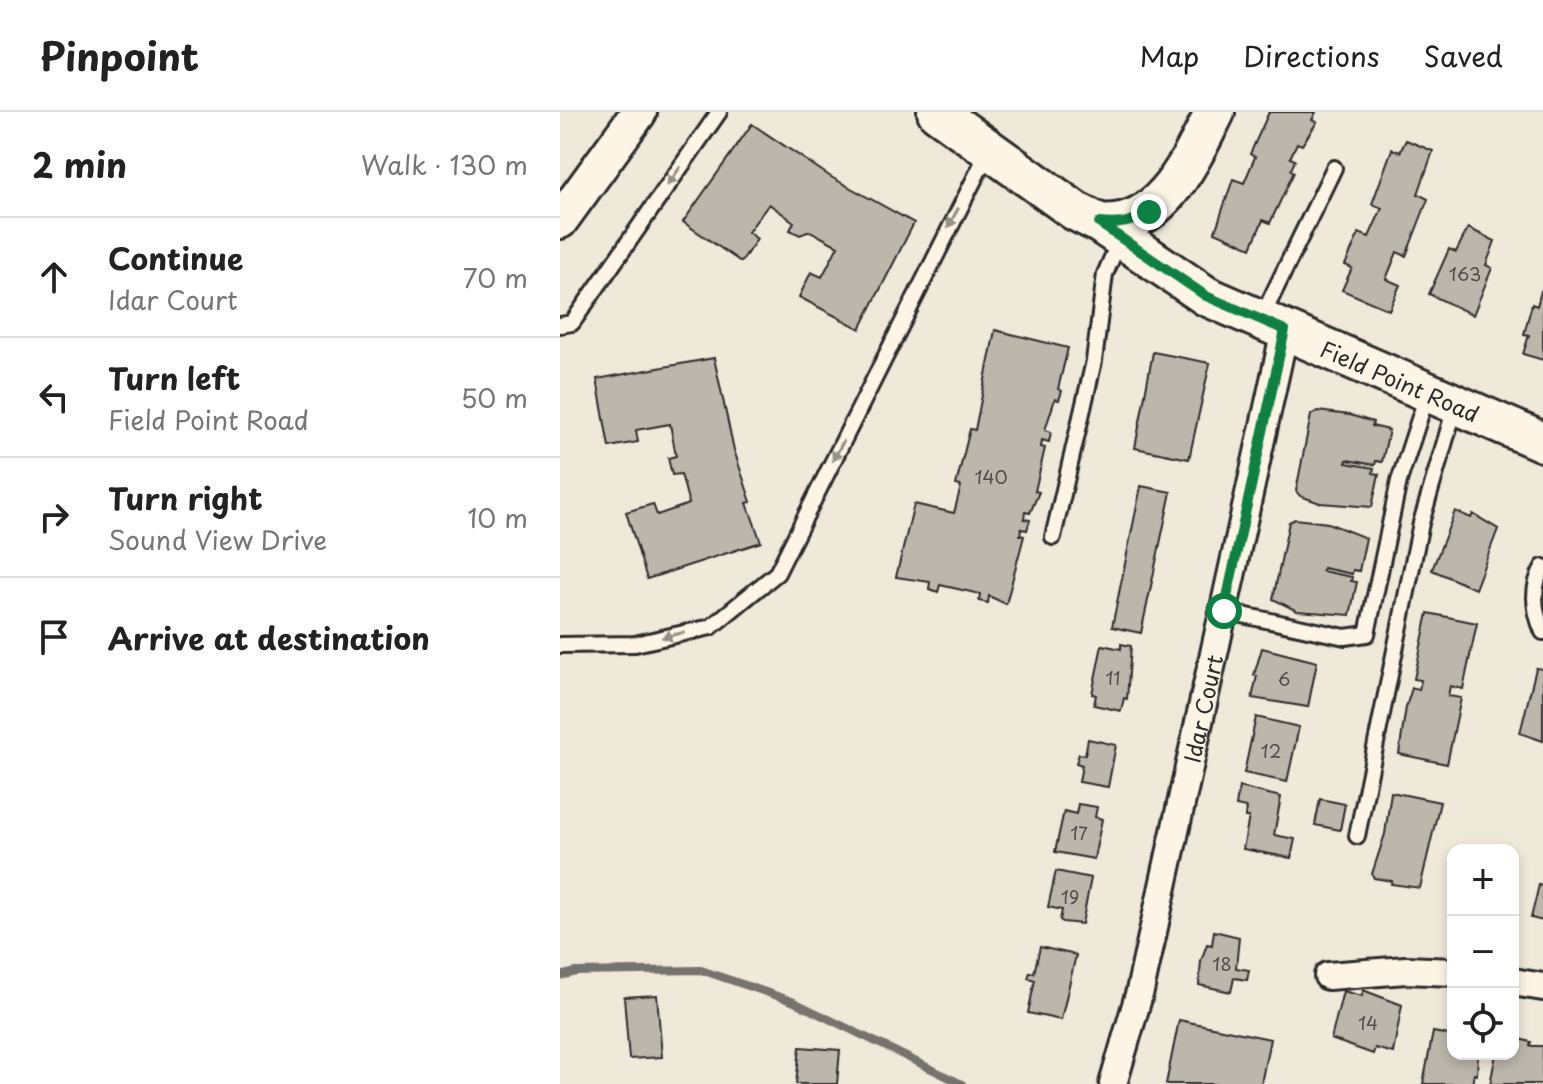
<!DOCTYPE html>
<html lang="en">
<head>
<meta charset="utf-8">
<style>
  :root { --surface:#fff; --page:#f2f2f2; --text:#222; --muted:#767676; --line:#e0e0e0 }
  body { margin:0; font-family:"Playpen Sans",sans-serif; background:var(--page); color:var(--text) }
  .controls { position:absolute; right:24px; bottom:24px; display:grid; overflow:hidden; border-radius:16px; box-shadow:0 4px 12px #0003 }
  .controls button { width:72px; height:72px; display:grid; place-items:center; padding:0; border:0; border-bottom:2px solid var(--line); background:var(--surface); color:var(--text); font:40px sans-serif }
  .stop { position:absolute; width:24px; height:24px; margin:-18px; border:6px solid #0b8043; border-radius:50%; background:#fff }
  .stop.end { background:#0b8043; border-color:#fff; box-shadow:0 2px 8px #0008 }
  .list { margin:0; padding:0; list-style:none }
  h2 { display:flex; justify-content:space-between; align-items:center; height:104px; margin:0; padding:0 32px; font-size:34px }
  h2 small { font-size:26px; font-weight:400; color:var(--muted) }
  .list li { display:grid; grid-template-columns:52px 1fr auto; gap:24px; align-items:center; box-sizing:border-box; height:120px; padding:0 32px; border-top:2px solid var(--line) }
  .list b { display:block; font-size:30px; white-space:nowrap }
  .list p { margin:0; font-size:26px; white-space:nowrap; color:var(--muted) }
  .list em { font-size:26px; font-style:normal; color:var(--muted) }
  .icon { flex:none; width:44px; height:44px; fill:none; stroke:currentColor; stroke-width:2; stroke-linecap:round; stroke-linejoin:round }
  .map { position:relative; flex:none; width:983px; height:972px; overflow:hidden }
  header { display:flex; align-items:center; gap:48px; box-sizing:border-box; height:112px; padding:0 40px; background:var(--surface); border-bottom:2px solid var(--line) }
  header strong { font-size:38px }
  nav { display:flex; gap:44px; margin-inline-start:auto; font-size:28px }
  main { display:flex }
  aside { flex:1; background:var(--surface) }
  .map>svg:first-child { display:block }
  .lines { fill:none; stroke-linecap:round; stroke-linejoin:round }
  .stream { stroke:#75736d; stroke-width:8 }
  .building { fill:#bcb7ac; stroke:#2b2b2b; stroke-width:2 }
  .service-casing { stroke:#2b2b2b; stroke-width:20 }
  .minor-casing { stroke:#2b2b2b; stroke-width:32 }
  .tertiary-casing { stroke:#2b2b2b; stroke-width:40 }
  .secondary-casing { stroke:#2b2b2b; stroke-width:44 }
  .service { stroke:#fcf5e5; stroke-width:14 }
  .minor { stroke:#fcf5e5; stroke-width:26 }
  .tertiary { stroke:#fcf5e5; stroke-width:34 }
  .secondary { stroke:#fcf5e5; stroke-width:38 }
  .oneway { fill:#949088 }
  .route { stroke:#0b8043; stroke-width:10 }
  .labels { text-anchor:middle; dominant-baseline:central; stroke-width:6; stroke-linejoin:round; paint-order:stroke }
  .number-label { font-size:18px; fill:#4f4e4b }
  .street-label { font-size:22px; fill:#2b2b2b; stroke:#fcf5e5 }
</style>
</head>
<body>
<header>
<strong>Pinpoint</strong>
<nav><a>Map</a><a>Directions</a><a>Saved</a></nav>
</header>
<main>
<aside>
<h2>2 min<small>Walk · 130 m</small></h2>
<ul class="list">
<li><svg class="icon" aria-label="ahead" viewBox="0 0 24 24"><path d="M12 20V5M6 11l6-6 6 6"/></svg><div><b>Continue</b><p>Idar Court</p></div><em>70 m</em></li>
<li><svg class="icon" aria-label="left" viewBox="0 0 24 24"><path d="M17 20v-9H6M10 6l-5 5 5 5"/></svg><div><b>Turn left</b><p>Field Point Road</p></div><em>50 m</em></li>
<li><svg class="icon" aria-label="right" viewBox="0 0 24 24"><path d="M7 20v-9h11M14 6l5 5-5 5"/></svg><div><b>Turn right</b><p>Sound View Drive</p></div><em>10 m</em></li>
<li><svg class="icon" aria-label="arrive" viewBox="0 0 24 24"><path d="M6 21V4h12l-3 4 3 4H6"/></svg><div><b>Arrive at destination</b></div></li>
</ul>
</aside>
<div class="map">
<svg width="983" height="972" viewBox="0 0 983 972">
  <rect width="100%" height="100%" fill="#efe9da"/>
  <filter id="ink" filterUnits="userSpaceOnUse"><feTurbulence type="fractalNoise" baseFrequency=".0125" numOctaves="2"/><feDisplacementMap in="SourceGraphic" scale="16" xChannelSelector="R" yChannelSelector="G"/><feConvolveMatrix kernelMatrix="1 2 1 2 8 2 1 2 1" color-interpolation-filters="sRGB"/></filter>
  <g filter="url(#ink)">
    <g class="lines">
      <path class="stream" d="M 0,864 L 16,860 L 141,858 L 232,889 L 402,972"/>
    </g>
    <path class="building" d="M 709,0 L 756,0 L 752,8 L 757,10 L 742,33 L 737,31 L 730,46 L 735,48 L 731,58 L 734,60 L 710,111 L 703,108 L 691,136 L 655,120 L 673,67 L 684,71 L 695,45 L 690,42 Z
      M 192,12 L 271,65 L 354,111 L 300,217 L 239,185 L 251,160 L 262,165 L 278,134 L 250,119 L 240,123 L 230,118 L 234,110 L 209,92 L 188,120 L 197,127 L 181,150 L 123,110 Z
      M 846,28 L 873,39 L 858,82 L 868,87 L 846,144 L 837,140 L 826,167 L 840,173 L 829,198 L 782,178 L 792,156 L 785,153 L 799,121 L 809,125 L 822,96 L 812,92 L 832,37 L 840,40 Z
      M 908,116 L 935,129 L 926,153 L 932,156 L 913,203 L 869,182 L 889,137 L 896,140 Z
      M 981,179 L 983,180 L 983,248 L 963,242 L 969,223 L 964,222 L 972,192 L 977,194 Z
      M 435,218 L 508,236 L 498,277 L 502,279 L 499,288 L 495,287 L 485,318 L 491,320 L 489,330 L 482,328 L 481,335 L 485,336 L 475,379 L 479,380 L 470,401 L 465,400 L 464,407 L 470,408 L 467,418 L 461,417 L 460,423 L 464,424 L 446,492 L 429,484 L 428,491 L 419,489 L 420,482 L 380,473 L 378,480 L 369,477 L 370,470 L 336,465 L 354,392 L 394,401 L 401,374 L 396,373 L 410,317 L 415,318 Z
      M 593,240 L 650,251 L 629,347 L 575,336 Z
      M 154,246 L 174,338 L 191,390 L 187,391 L 201,430 L 87,467 L 66,400 L 93,392 L 97,403 L 129,392 L 121,362 L 112,363 L 108,346 L 116,344 L 110,312 L 76,318 L 78,330 L 49,335 L 37,267 Z
      M 757,299 L 790,303 L 813,310 L 812,314 L 829,318 L 822,350 L 816,349 L 815,353 L 787,348 L 786,351 L 814,356 L 813,361 L 819,362 L 812,395 L 760,391 L 740,384 L 736,379 L 751,303 Z
      M 581,374 L 611,380 L 581,521 L 552,515 Z
      M 895,399 L 911,406 L 913,402 L 938,417 L 915,477 L 872,458 Z
      M 735,407 L 768,411 L 806,426 L 799,459 L 793,458 L 792,462 L 763,456 L 762,459 L 792,465 L 791,469 L 797,470 L 790,503 L 737,499 L 713,487 L 729,410 Z
      M 868,501 L 917,511 L 903,577 L 890,574 L 888,584 L 901,586 L 887,652 L 839,642 L 846,595 L 852,576 L 859,578 L 861,568 L 854,567 Z
      M 561,532 L 571,534 L 567,587 L 564,586 L 561,599 L 534,593 L 536,583 L 532,582 L 542,533 L 561,537 Z
      M 702,536 L 757,550 L 748,595 L 692,586 L 697,564 L 694,563 Z
      M 976,556 L 983,557 L 983,629 L 960,621 Z
      M 696,605 L 739,615 L 727,670 L 684,661 Z
      M 528,627 L 556,633 L 548,675 L 519,670 L 522,653 L 516,651 L 519,642 L 525,643 Z
      M 679,675 L 721,685 L 714,723 L 735,727 L 731,746 L 683,737 L 689,705 L 685,705 L 686,696 L 676,694 Z
      M 831,680 L 880,690 L 860,776 L 831,772 L 832,769 L 814,766 L 812,762 L 825,722 Z
      M 760,687 L 785,692 L 780,718 L 755,713 Z
      M 518,692 L 537,695 L 535,705 L 542,707 L 534,747 L 495,740 L 504,699 L 516,702 Z
      M 496,759 L 531,766 L 522,812 L 503,810 L 500,808 L 502,798 L 488,795 Z
      M 979,773 L 983,774 L 983,809 L 971,806 Z
      M 654,819 L 679,825 L 676,856 L 689,858 L 687,868 L 674,866 L 671,880 L 639,873 L 641,849 L 647,832 L 652,833 Z
      M 480,835 L 516,843 L 501,908 L 468,901 L 475,868 L 468,866 L 470,860 L 474,861 Z
      M 803,878 L 842,893 L 833,941 L 815,936 L 813,942 L 771,927 L 783,879 L 802,884 Z
      M 97,883 L 102,945 L 69,947 L 64,885 Z
      M 619,908 L 710,927 L 701,972 L 606,972 Z
      M 891,914 L 893,942 L 918,942 L 917,963 L 914,962 L 912,972 L 863,972 L 873,920 L 889,923 Z
      M 955,926 L 971,930 L 970,934 L 983,934 L 982,972 L 930,972 L 936,942 L 953,942 Z
      M 240,935 L 280,938 L 277,972 L 236,972 Z"/>
    <g class="lines">
      <defs>
        <path id="service" d="M 701,207 L 774,56
          M 0,213 L 12,211 L 159,0
          M 493,425 L 534,249 L 545,162 L 560,127
          M 983,455 C 971,476 974,499 983,520
          M 664,499 L 785,525 L 807,522 L 839,369 L 868,280
          M 0,533 L 75,532 L 151,515 L 217,461 L 429,38
          M 797,724 L 861,411 L 896,292"/>
        <g id="minor">
          <path d="M 768,864 L 846,858 L 893,860"/>
          <path d="M 953,870 L 983,875"/>
          <path id="s1" d="M 553,972 L 580,879 L 725,218"/>
        </g>
        <path id="tertiary" d="M 0,109 L 79,0"/>
        <g id="secondary">
          <path id="s2" d="M 377,0 L 515,99 L 539,111 L 646,184 L 983,330"/>
          <path d="M 539,111 C 601,119 631,47 655,0"/>
        </g>
      </defs>
      <use href="#service" class="service-casing"/>
      <use href="#minor" class="minor-casing"/>
      <use href="#tertiary" class="tertiary-casing"/>
      <use href="#secondary" class="secondary-casing"/>
      <use href="#service" class="service"/>
      <use href="#minor" class="minor"/>
      <use href="#tertiary" class="tertiary"/>
      <use href="#secondary" class="secondary"/>
    </g>
    <defs><path id="oneway-solid" d="M-6-.8H1V-3.2L6.5 0L1 3.2V.8H-6Z" transform="scale(2)"/></defs>
    <g class="oneway">
      <use href="#oneway-solid" transform="translate(114 64) rotate(125)"/>
      <use href="#oneway-solid" transform="translate(393 106) rotate(118)"/>
      <use href="#oneway-solid" transform="translate(278 339) rotate(118)"/>
      <use href="#oneway-solid" transform="translate(113 523) rotate(167)"/>
    </g>
  </g>
  <g class="lines" filter="url(#ink)">
    <path class="route" d="M 589,100 C 572,111 559,113 539,111 L 646,184 L 725,218 L 664,499"/>
  </g>
  <g class="labels">
    <g class="number-label">
      <text x="905" y="161">163</text>
      <text x="431" y="364">140</text>
      <text x="553" y="565">11</text>
      <text x="724" y="566">6</text>
      <text x="711" y="638">12</text>
      <text x="519" y="720">17</text>
      <text x="510" y="784">19</text>
      <text x="662" y="851">18</text>
      <text x="808" y="910">14</text>
    </g>
    <g class="street-label">
      <text stroke="none"><textPath href="#s2" startOffset="538">Field Point Road</textPath></text>
      <text stroke="none"><textPath href="#s1" startOffset="386">Idar Court</textPath></text>
    </g>
  </g>
</svg>
<div class="controls">
<button>+</button>
<button>−</button>
<button><svg class="icon" aria-label="locate" viewBox="0 0 24 24"><circle cx="12" cy="12" r="6"/><path d="M12 2v4M12 18v4M2 12h4M18 12h4"/></svg></button>
</div>
<div class="stop" style="left:664px;top:499px"></div>
<div class="stop end" style="left:589px;top:100px"></div>
</div>
</main>
</body>
</html>
